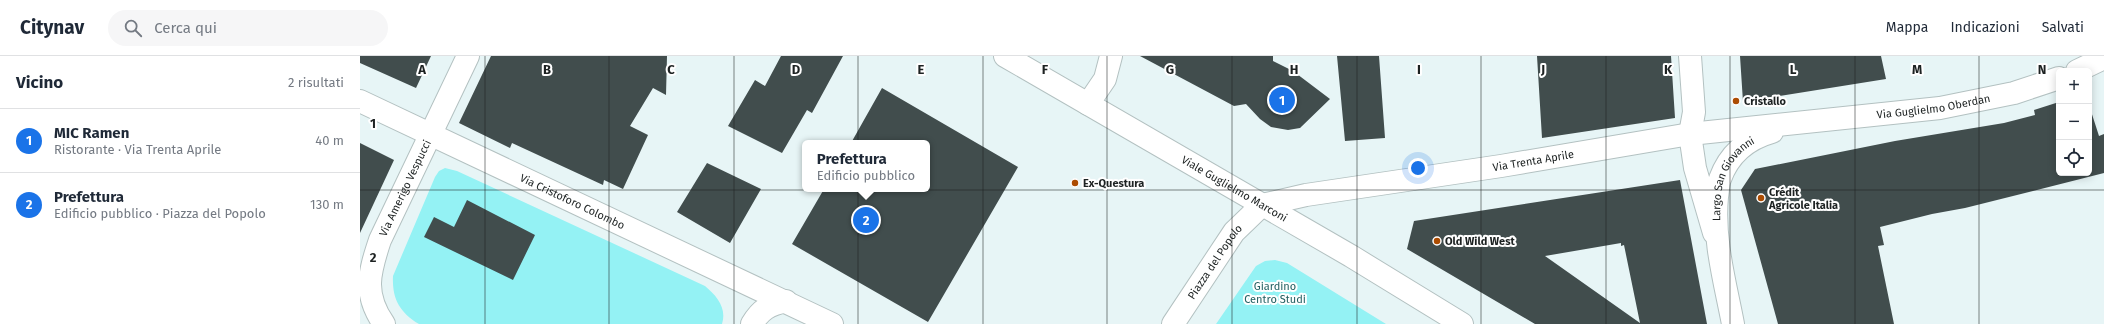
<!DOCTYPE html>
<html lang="it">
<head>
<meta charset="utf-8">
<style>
  :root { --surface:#fff; --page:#f6f6f7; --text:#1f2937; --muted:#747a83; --line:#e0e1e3; --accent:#1a73e8 }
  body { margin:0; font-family:"Fira Sans",sans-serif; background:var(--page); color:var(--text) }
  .controls { position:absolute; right:12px; top:12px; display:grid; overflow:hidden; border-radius:6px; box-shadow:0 2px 10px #0003 }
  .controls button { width:36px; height:36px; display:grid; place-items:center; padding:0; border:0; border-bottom:1px solid var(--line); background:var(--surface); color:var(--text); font:20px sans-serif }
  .you { position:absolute; left:1058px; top:112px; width:14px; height:14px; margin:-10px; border:3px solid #fff; border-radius:50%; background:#1a73e8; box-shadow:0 0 0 6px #1a73e833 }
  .badge { display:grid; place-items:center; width:26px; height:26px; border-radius:50%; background:var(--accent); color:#fff; font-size:13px; font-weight:700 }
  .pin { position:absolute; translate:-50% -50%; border:2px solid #fff; box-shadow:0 1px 4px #0006 }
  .popup { position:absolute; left:442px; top:84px; width:128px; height:52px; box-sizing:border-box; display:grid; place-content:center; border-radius:6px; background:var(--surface); filter:drop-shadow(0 1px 3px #0005); font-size:13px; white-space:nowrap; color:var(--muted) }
  .popup b { font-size:15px; color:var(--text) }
  .popup::after { content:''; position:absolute; left:50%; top:100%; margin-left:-8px; border:8px solid transparent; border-top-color:var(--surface) }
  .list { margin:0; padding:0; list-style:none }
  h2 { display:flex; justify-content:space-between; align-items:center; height:52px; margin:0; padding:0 16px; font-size:17px }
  h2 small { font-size:13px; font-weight:400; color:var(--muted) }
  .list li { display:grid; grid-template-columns:26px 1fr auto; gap:12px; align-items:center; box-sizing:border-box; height:64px; padding:0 16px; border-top:1px solid var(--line) }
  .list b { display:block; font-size:15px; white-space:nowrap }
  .list p { margin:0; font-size:13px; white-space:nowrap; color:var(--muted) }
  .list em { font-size:13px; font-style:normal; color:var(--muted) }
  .icon { flex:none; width:22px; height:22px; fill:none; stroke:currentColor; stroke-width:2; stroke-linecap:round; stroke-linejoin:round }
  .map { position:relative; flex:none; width:1744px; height:268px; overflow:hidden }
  header { display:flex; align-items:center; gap:24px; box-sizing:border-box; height:56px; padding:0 20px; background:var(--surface); border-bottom:1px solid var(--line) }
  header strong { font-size:19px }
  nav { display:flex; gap:22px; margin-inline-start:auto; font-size:14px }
  .search { width:280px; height:36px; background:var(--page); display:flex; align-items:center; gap:10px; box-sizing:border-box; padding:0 14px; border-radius:22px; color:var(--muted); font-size:15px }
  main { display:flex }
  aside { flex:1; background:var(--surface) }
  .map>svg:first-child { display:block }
  .green { fill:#94f2f4 }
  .building { fill:#414d4d; fill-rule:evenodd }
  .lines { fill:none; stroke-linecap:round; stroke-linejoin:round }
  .minor-casing { stroke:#b3c1c1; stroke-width:24 }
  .major-casing { stroke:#b3c1c1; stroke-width:24 }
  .minor { stroke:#fff; stroke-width:22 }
  .major { stroke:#fff; stroke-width:22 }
  .grid { fill:none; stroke:#1d2222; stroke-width:1; stroke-opacity:0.55 }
  .poi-dot { fill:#ac4c02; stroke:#fff; stroke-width:1.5 }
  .labels { text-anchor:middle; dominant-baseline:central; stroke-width:4; stroke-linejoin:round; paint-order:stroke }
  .poi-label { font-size:11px; font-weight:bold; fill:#1d2222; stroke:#fff; text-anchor:start }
  .street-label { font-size:11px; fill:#1d2222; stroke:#fff }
  .park-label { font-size:11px; fill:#236062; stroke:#fff }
  .grid-label { font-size:13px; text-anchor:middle; font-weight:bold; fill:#1d2222; stroke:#fff; stroke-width:4; stroke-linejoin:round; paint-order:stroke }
</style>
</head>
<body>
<header>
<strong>Citynav</strong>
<div class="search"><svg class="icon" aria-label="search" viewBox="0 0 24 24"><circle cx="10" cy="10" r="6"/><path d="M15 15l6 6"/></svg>Cerca qui</div>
<nav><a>Mappa</a><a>Indicazioni</a><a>Salvati</a></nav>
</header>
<main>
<aside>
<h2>Vicino<small>2 risultati</small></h2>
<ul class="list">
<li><span class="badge">1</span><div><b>MIC Ramen</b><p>Ristorante · Via Trenta Aprile</p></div><em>40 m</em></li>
<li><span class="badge">2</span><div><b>Prefettura</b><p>Edificio pubblico · Piazza del Popolo</p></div><em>130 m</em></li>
</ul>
</aside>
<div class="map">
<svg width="1744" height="268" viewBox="0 0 1744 268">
  <rect width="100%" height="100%" fill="#e7f5f6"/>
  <path class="green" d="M 85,112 L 97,115 L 345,230 C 357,240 367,252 362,268 L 59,268 C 39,256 32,242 33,220 L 75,121 L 79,115 Z
    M 915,204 L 927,207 L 1026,268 L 856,268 L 896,210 L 905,205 Z"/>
  <path class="building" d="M 0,0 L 71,0 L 56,32 L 0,7 Z
    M 131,0 L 307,0 L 306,39 L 293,32 L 270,70 L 288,79 L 263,133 L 244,124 L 243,129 L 152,87 L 150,92 L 99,67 Z
    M 421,0 L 483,0 L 452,57 L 447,54 L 422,97 L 368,70 L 395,24 L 405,30 Z
    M 780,0 L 913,0 L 913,5 L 933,15 L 970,43 L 940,72 L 928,74 L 911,71 L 900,63 L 886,48 L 874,50 Z
    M 977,0 L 1019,0 L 1025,82 L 985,85 Z
    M 1177,0 L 1311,0 L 1315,62 L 1182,82 Z
    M 1380,0 L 1521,0 L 1526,23 L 1383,46 Z
    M 522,32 L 658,111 L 568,266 L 432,188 L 464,133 L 567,133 L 567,87 L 491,87 Z
    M 1699,46 L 1699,117 L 1729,117 L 1729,49 L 1739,80 L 1744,78 L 1744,117 L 1605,152 L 1572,158 L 1520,171 L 1524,189 L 1518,190 L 1534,268 L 1418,268 L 1381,134 L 1395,113 L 1535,85 L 1644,67 L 1675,59 L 1674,54 Z
    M 0,87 L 34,104 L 0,177 Z
    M 347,107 L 401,133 L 370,187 L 317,156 Z
    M 1320,124 L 1347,268 L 1175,268 L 1047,193 L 1054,165 ZM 1261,187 L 1261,190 L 1264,189 L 1280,267 L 1185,200 Z
    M 107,144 L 175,179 L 153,224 L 64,181 L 74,161 L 94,171 Z"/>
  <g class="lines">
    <defs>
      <g id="minor">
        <path d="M 1330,0 L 1334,56 L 1330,78 L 1335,112 L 1354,177"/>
        <path id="s1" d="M 0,45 L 472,268"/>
        <path d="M 728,48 L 745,23 L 751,0"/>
        <path id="s2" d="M 24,268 C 3,238 9,217 20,184 L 108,0"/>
        <path d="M 392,268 C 401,253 409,249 426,245"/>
        <path id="s3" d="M 813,268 L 874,176 L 902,149"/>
      </g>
      <g id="major">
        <path id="s4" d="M 645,0 L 991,200 L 1102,268"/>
        <path d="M 1717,15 L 1744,2"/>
        <path id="s5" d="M 902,149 L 946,139 L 1141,110 L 1330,78 L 1580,52 L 1654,37 L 1699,22"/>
        <path id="s6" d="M 1373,268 C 1365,226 1353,184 1357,141 C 1358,135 1358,128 1360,123 C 1369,98 1387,83 1412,76"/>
      </g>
    </defs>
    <use href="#minor" class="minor-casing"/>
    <use href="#major" class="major-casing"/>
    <use href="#minor" class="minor"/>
    <use href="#major" class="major"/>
  </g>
  <path class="grid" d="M 125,0 L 125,268M 249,0 L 249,268M 374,0 L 374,268M 498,0 L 498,268M 623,0 L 623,268M 747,0 L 747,268M 872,0 L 872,268M 997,0 L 997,268M 1121,0 L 1121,268M 1246,0 L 1246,268M 1370,0 L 1370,268M 1495,0 L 1495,268M 1619,0 L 1619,268M 0,134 L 1744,134"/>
  <g class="poi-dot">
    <circle cx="1376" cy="45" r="4"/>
    <circle cx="715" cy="127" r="4"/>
    <circle cx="1401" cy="142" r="4"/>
    <circle cx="1077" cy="185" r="4"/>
  </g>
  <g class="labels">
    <g class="poi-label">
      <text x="1384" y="45">Cristallo</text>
      <text x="723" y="127">Ex-Questura</text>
      <text x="1409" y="136">Crédit<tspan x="1409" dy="13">Agricole Italia</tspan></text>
      <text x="1085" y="185">Old Wild West</text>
    </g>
    <g class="street-label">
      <text stroke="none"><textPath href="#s5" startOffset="679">Via Guglielmo Oberdan</textPath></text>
      <text stroke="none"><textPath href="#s5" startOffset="275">Via Trenta Aprile</textPath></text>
      <text stroke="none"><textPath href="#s6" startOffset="152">Largo San Giovanni</textPath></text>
      <text stroke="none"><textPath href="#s2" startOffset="146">Via Amerigo Vespucci</textPath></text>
      <text stroke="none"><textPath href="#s4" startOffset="265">Viale Guglielmo Marconi</textPath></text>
      <text stroke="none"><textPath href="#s1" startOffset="235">Via Cristoforo Colombo</textPath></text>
      <text stroke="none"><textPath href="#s3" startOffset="75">Piazza del Popolo</textPath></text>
    </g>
    <g class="park-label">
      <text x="915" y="230">Giardino<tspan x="915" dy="13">Centro Studi</tspan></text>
    </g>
  </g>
  <g class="grid-label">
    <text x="62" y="18">A</text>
    <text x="187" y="18">B</text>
    <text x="311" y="18">C</text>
    <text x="436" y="18">D</text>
    <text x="561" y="18">E</text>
    <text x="685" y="18">F</text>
    <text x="810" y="18">G</text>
    <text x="934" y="18">H</text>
    <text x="1059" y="18">I</text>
    <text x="1183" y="18">J</text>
    <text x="1308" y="18">K</text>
    <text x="1433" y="18">L</text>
    <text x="1557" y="18">M</text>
    <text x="1682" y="18">N</text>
    <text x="13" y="72">1</text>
    <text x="13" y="206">2</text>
  </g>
</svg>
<div class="controls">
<button>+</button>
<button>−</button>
<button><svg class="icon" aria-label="locate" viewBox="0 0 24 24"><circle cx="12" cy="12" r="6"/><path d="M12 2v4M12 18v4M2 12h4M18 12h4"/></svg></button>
</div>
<div class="you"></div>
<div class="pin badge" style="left:922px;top:44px">1</div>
<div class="pin badge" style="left:506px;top:164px">2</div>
<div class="popup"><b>Prefettura</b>Edificio pubblico</div>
</div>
</main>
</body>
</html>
